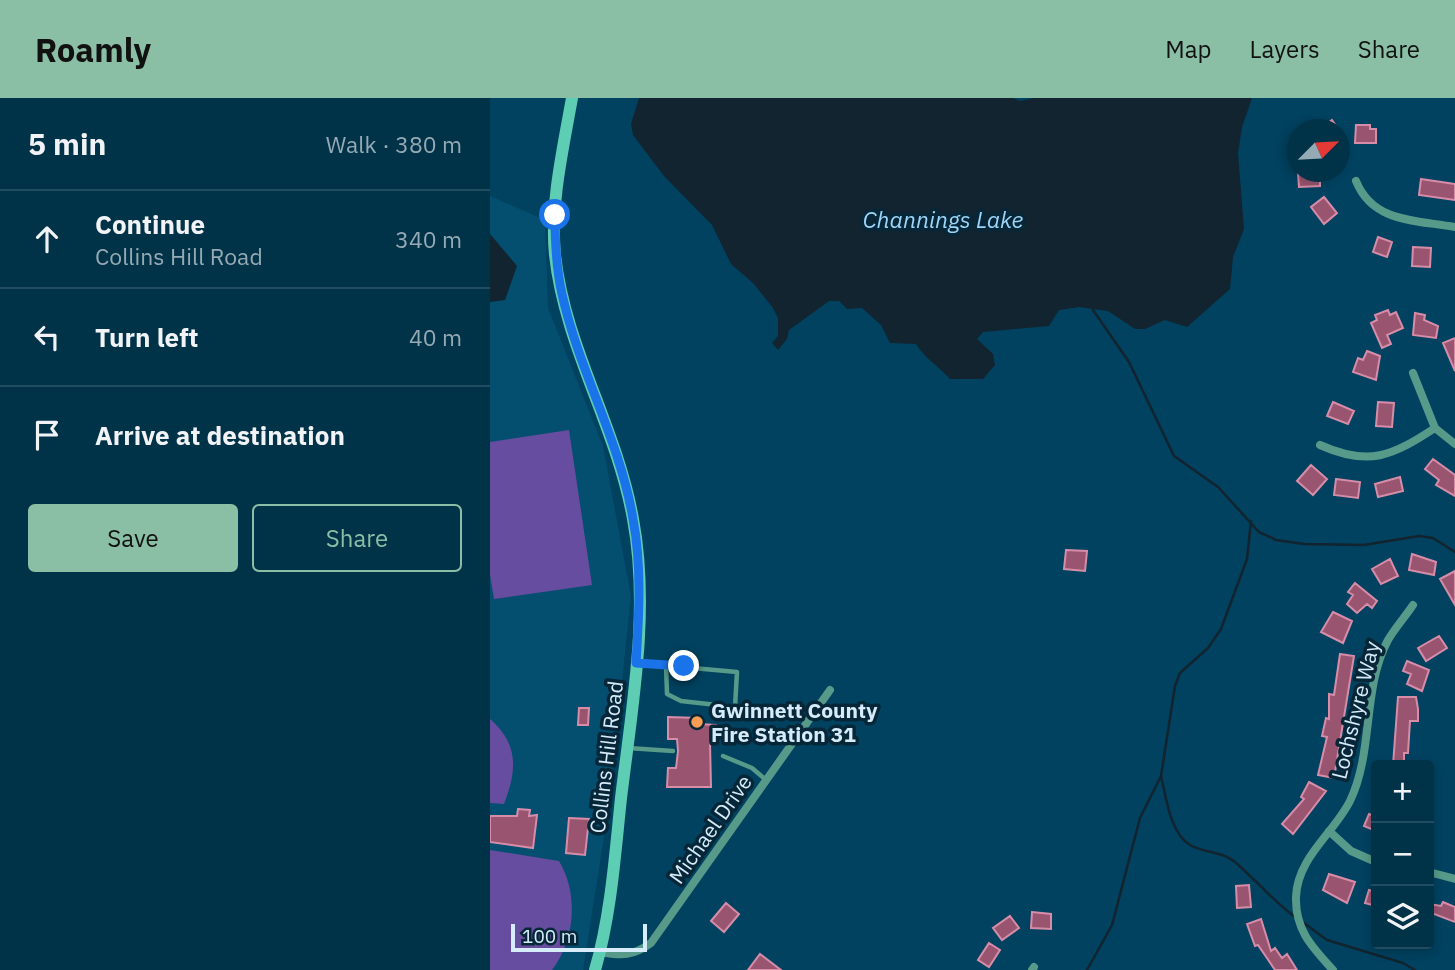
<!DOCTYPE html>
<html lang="en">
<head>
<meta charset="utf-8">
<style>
  :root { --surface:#003248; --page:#0a3a4f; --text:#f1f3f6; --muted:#95aab4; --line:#224d60; --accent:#8abfa5 }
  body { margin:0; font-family:"IBM Plex Sans",sans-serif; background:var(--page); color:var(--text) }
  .controls { position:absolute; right:21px; bottom:21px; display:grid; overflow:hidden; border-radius:7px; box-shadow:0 4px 10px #0003 }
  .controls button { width:63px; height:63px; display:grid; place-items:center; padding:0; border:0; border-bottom:2px solid var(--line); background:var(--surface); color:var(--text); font:35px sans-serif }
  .compass { position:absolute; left:797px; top:21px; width:63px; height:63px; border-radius:50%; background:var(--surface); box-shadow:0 4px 10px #0003; rotate:66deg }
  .scale { position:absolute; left:21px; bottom:18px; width:136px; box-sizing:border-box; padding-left:7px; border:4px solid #d7ecfa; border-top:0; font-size:19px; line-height:24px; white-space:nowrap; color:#d7ecfa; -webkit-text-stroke:5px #072738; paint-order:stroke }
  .stop { position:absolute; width:21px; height:21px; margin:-16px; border:5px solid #1a73e8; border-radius:50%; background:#fff }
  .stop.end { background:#1a73e8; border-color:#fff; box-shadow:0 2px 7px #0008 }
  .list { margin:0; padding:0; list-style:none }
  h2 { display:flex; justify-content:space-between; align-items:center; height:91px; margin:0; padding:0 28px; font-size:30px }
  h2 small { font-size:23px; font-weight:400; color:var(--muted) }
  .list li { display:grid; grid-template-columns:46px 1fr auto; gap:21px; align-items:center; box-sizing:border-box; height:98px; padding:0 28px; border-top:2px solid var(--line) }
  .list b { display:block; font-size:26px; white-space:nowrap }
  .list p { margin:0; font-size:23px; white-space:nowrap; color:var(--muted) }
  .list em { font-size:23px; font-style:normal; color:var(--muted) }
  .actions { display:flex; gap:14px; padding:21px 28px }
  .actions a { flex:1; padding:16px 0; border:2px solid var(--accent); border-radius:7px; text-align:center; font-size:24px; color:var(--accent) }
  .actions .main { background:var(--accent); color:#111 }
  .icon { flex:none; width:38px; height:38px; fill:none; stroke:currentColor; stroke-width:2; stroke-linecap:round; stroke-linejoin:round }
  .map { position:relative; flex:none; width:965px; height:872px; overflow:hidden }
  header { display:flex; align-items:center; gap:42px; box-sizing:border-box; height:98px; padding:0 35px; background:var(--accent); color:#111 }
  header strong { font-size:33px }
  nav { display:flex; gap:38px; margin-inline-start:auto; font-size:24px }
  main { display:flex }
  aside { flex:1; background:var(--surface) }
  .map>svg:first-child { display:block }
  .built { fill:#044e70 }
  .green { fill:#674d9f }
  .water { fill:#11242f }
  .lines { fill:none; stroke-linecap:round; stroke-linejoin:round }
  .stream { stroke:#11242f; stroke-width:2.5 }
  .building { fill:#995570; stroke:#d78ca8; stroke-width:2 }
  .lane { stroke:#579a89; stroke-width:4.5 }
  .street { stroke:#579a89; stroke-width:8 }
  .secondary { stroke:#5dceb4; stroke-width:12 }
  .route { stroke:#1a73e8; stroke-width:9 }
  .poi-dot { fill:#fc9d54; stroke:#072738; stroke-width:2.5 }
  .labels { text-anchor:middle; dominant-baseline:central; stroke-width:7; stroke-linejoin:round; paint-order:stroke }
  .poi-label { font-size:21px; font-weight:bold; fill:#d7ecfa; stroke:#072738; text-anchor:start }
  .street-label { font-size:21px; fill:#d7ecfa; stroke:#072738 }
  .water-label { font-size:23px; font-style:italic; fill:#9cd5f8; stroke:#072738 }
</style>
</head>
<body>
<header>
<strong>Roamly</strong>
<nav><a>Map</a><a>Layers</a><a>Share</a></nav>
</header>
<main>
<aside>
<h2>5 min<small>Walk · 380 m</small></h2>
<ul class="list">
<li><svg class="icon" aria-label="ahead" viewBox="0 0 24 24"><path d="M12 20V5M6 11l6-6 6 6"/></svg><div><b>Continue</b><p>Collins Hill Road</p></div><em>340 m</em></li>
<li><svg class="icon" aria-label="left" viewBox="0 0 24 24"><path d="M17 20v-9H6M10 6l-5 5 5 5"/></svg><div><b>Turn left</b></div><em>40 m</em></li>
<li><svg class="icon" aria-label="arrive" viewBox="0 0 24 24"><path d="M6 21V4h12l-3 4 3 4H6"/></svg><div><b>Arrive at destination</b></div></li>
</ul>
<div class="actions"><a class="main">Save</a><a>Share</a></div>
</aside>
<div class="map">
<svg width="965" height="872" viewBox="0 0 965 872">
  <rect width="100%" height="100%" fill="#004260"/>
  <path class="built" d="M 0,98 L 55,122 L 58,210 L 113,348 L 141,498 L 119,707 L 93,872 L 0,872 Z"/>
  <path class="green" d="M 79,332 L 102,487 L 4,501 L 0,477 L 0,344 Z
    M 0,621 C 29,646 27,673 14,706 L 0,705 Z
    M 0,752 L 69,763 C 89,796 85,842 62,872 L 0,872 Z"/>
  <path class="water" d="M 149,0 L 523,0 L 530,3 L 544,0 L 762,0 L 752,29 L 748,55 L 754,131 L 743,159 L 740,191 L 697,229 L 675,222 L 655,231 L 645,231 L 618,213 L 589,209 L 569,212 L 559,228 L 493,234 L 487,241 L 503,256 L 505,267 L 493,281 L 460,281 C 448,267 436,262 426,246 L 400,245 L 391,227 L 372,210 L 357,211 L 349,203 L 339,203 L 299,232 L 297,241 L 288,252 L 282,245 L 288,238 L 288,220 L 283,210 L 264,186 L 241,166 L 222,127 L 174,78 L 143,37 L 141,26 Z
    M 0,136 L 27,168 L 15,202 L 0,204 Z"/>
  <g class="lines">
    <path class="stream" d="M 603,212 L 639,264 L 684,358 L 728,389 L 769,434 L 786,442 L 814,446 L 874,447 L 929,438 L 943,440 L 965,454
      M 671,678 C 676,699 680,735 700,747 C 714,755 732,753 745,764 C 766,782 783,803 805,819
      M 814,825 L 837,842 L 913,865 L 925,872
      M 597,872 L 622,827 L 650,720 L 671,678 L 685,588 L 690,575 L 718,550 L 731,531 L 757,461 L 761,423"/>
  </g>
  <path class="building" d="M 842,22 L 849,32 L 829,32 Z
    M 866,27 L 880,27 L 880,31 L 886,31 L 886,45 L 865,45 Z
    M 830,74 L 830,88 L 809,89 L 808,75 Z
    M 931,81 L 965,86 L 965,102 L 929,97 Z
    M 834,99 L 847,115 L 834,126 L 821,109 Z
    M 888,139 L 902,144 L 897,159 L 883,154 Z
    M 923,149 L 941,150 L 940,169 L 922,168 Z
    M 898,212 L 900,217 L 906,214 L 913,230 L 897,237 L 901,246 L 892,250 L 881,225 L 887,222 L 885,217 Z
    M 925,215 L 935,217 L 934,222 L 948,228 L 946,240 L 923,237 Z
    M 965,240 L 965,273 L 953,245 Z
    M 877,253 L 890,258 L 886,282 L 863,274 L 868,260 L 873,262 Z
    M 843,304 L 864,313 L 858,326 L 837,318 Z
    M 888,304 L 904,305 L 902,329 L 886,328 Z
    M 943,361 L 965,377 L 965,398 L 946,387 L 949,382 L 935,371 Z
    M 821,367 L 837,381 L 823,397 L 807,383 Z
    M 910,379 L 913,393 L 888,399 L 885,386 Z
    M 846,381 L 870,384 L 868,400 L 844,397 Z
    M 576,452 L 597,453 L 595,473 L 574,471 Z
    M 922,456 L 946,464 L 944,477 L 919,472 Z
    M 900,461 L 908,478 L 891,486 L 882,471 Z
    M 965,473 L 965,507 L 950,481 Z
    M 865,485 L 887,503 L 882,510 L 877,506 L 867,515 L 857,506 L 863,497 L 858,494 Z
    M 843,514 L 862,523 L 853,545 L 831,534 Z
    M 949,538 L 957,550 L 936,563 L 928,550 Z
    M 850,556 L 864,558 L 844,680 L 828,677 L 837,639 L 832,638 L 836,620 L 839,621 L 839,596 L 844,597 Z
    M 917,563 L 939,572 L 932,593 L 917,586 L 921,576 L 913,573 Z
    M 908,599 L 926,599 L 928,611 L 928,623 L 920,623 L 918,655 L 914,655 L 914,667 L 903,667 Z
    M 89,610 L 99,610 L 98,627 L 88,627 Z
    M 178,619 L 209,620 L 209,626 L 226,627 L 226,645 L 220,645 L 221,689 L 177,689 L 178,670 L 186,670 L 188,653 L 187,641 L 178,641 Z
    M 819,684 L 836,693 L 803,736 L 792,726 L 814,701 L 811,699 Z
    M 28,711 L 40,712 L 39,718 L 47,717 L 43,750 L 0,744 L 0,718 L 27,718 Z
    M 879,716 L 886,719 L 886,733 L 874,728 Z
    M 79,720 L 99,721 L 95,757 L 76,755 Z
    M 839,776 L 865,784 L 857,805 L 833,792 Z
    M 759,787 L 761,809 L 747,810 L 746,788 Z
    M 879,792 L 886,794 L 886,808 L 875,805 Z
    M 953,804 L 965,809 L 965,824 L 939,814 L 939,806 L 951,808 Z
    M 236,805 L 249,816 L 234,834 L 221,823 Z
    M 542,814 L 561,816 L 561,831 L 541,830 Z
    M 520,818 L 529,830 L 512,842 L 503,830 Z
    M 771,821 L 781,853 L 785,850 L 792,860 L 797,856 L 807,872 L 785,872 L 768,847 L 765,848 L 757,826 Z
    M 499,845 L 510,852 L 499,869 L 488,862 Z
    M 270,856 L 291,872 L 258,872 Z"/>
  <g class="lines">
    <path class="lane" d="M 147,565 L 247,574 L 245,609 L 191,603 L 177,596 L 176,567
      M 138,650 L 183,653
      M 233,658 L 262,670 L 276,682"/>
    <path class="street" d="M 866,83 C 883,125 926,122 965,129
      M 923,275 L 945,330 L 965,346
      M 830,347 C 879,369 902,358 945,330
      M 839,733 L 861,753 L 886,764
      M 939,774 L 965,781
      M 110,854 C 132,858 143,858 161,845 L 340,592
      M 542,872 L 544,869
      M 843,872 C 822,849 805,832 806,799 C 807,760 844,735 860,703 C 884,653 872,590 898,542 C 905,530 915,519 923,507"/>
    <path class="secondary" d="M 82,0 C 73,51 60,106 65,157 C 75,249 127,330 143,421 C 160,512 142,609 131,700 C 125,757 121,817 105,872"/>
  </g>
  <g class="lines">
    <path class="route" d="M 65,117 C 65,144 66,170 72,196 C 89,273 130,343 143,421 C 152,468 149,517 146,565 L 194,568"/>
  </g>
  <circle class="poi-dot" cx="207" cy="624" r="7"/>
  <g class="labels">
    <g class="poi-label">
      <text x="221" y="612">Gwinnett County<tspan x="221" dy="24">Fire Station 31</tspan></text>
    </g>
    <g class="street-label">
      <text transform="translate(865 612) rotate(-76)">Lochshyre Way</text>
      <text transform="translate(116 659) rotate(-83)">Collins Hill Road</text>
      <text transform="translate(220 731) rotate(-55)">Michael Drive</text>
    </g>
    <g class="water-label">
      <text x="453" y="121">Channings Lake</text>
    </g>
  </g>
</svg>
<div class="controls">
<button>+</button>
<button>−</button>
<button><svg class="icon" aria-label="layers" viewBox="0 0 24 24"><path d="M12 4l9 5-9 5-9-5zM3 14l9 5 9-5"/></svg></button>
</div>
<svg class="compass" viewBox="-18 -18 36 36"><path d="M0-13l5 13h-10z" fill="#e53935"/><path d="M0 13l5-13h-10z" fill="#95aab4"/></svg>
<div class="scale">100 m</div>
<div class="stop" style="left:65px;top:117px"></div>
<div class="stop end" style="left:194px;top:568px"></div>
</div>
</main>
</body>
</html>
